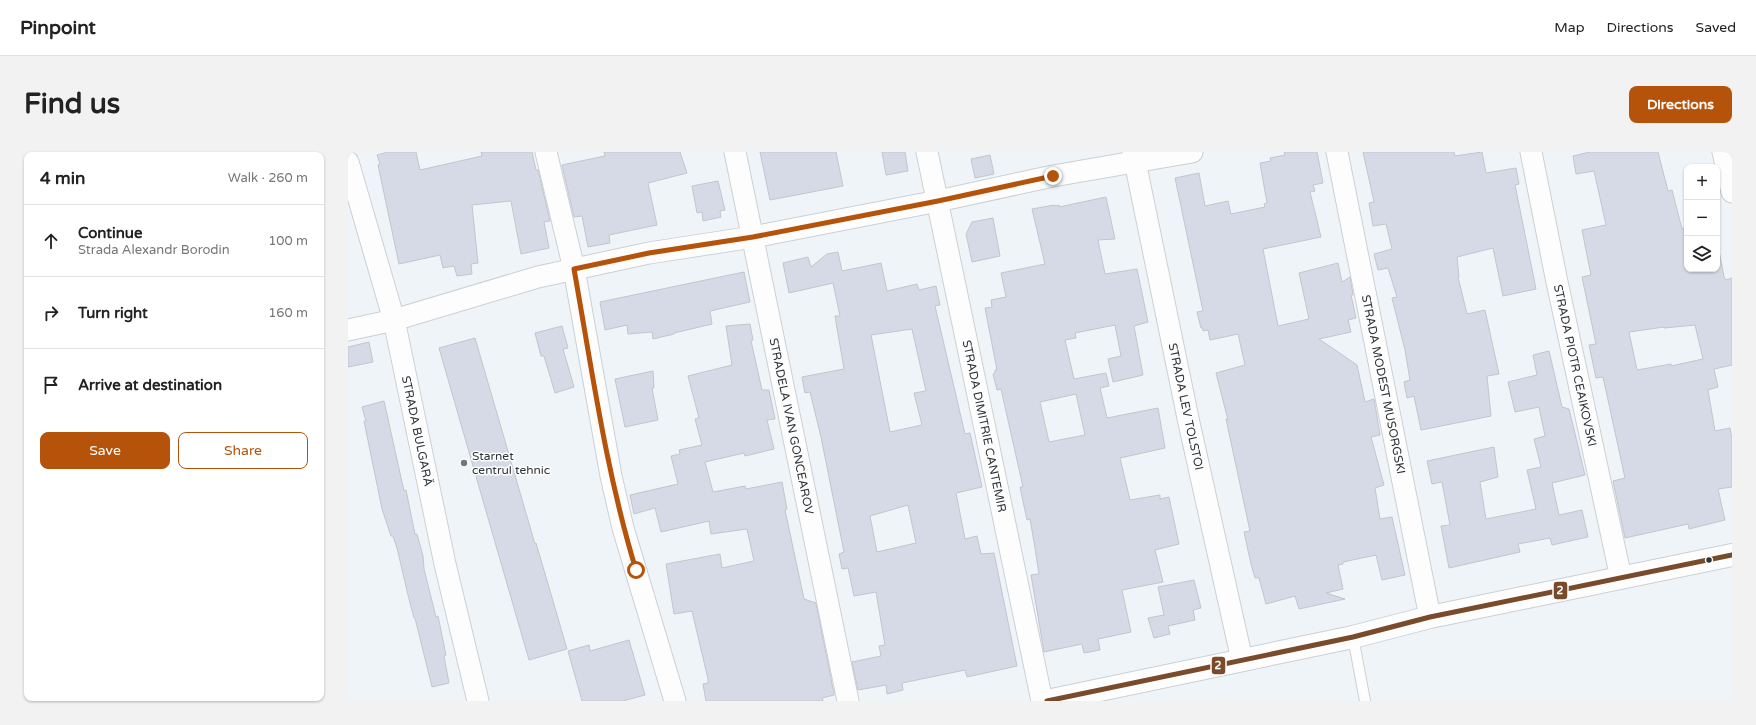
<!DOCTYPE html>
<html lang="en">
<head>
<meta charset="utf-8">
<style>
  :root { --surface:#fff; --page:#f2f2f2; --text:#222; --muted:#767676; --line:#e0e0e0; --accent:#b45309 }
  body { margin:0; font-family:"Varela Round",sans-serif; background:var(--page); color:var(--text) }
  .controls { position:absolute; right:12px; top:12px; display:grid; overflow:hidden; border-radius:8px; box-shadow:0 1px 3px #0004 }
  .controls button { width:36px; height:36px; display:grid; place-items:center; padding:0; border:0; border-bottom:1px solid var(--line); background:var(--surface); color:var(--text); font:20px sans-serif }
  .stop { position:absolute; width:12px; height:12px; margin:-9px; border:3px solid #b45309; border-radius:50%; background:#fff }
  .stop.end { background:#b45309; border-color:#fff; box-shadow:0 1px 4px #0008 }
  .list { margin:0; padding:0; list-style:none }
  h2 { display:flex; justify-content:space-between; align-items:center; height:52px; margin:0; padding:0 16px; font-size:17px }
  h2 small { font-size:13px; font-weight:400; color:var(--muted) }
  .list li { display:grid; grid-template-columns:26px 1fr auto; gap:12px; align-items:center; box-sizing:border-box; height:72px; padding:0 16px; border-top:1px solid var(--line) }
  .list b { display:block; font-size:15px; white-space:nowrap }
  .list p { margin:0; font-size:13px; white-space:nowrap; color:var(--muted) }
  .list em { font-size:13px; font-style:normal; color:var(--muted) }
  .actions { display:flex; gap:8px; padding:12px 16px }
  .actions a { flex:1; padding:9px 0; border:1px solid var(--accent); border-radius:8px; text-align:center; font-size:14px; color:var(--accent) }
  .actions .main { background:var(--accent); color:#fff }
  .icon { flex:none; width:22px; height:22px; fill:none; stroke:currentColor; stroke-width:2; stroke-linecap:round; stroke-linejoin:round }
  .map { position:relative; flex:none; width:1384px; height:549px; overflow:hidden; border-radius:8px }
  header { display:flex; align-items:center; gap:24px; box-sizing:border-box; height:56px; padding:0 20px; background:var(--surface); border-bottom:1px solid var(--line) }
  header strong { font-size:19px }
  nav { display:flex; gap:22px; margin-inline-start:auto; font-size:14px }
  .intro { display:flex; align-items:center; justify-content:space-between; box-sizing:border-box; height:96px; padding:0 24px }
  h1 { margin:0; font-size:28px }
  .button { padding:10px 18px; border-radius:8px; background:var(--accent); color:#fff; font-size:14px; font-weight:700 }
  main { display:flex; gap:24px; padding:0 24px }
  aside { flex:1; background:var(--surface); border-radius:8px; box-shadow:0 1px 3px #0004 }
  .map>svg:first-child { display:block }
  .building { fill:#d6dae6; stroke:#c2c6cb; fill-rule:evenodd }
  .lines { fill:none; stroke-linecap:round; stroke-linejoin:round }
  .service-casing { stroke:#cbd0d5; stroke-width:12 }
  .minor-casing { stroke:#cbd0d5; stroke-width:23 }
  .secondary-casing { stroke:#cbd0d5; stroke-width:24 }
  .service { stroke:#fdfdfe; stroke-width:10 }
  .minor { stroke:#fdfdfe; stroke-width:21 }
  .secondary { stroke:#fdfdfe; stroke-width:22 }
  .bus-1-casing { stroke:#fff; stroke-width:8 }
  .bus-1 { stroke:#7a4b2a; stroke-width:5 }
  .route { stroke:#b45309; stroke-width:5 }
  .poi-dot { fill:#71777c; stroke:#fff; stroke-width:1.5 }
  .bus-dot { fill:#2d3338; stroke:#fff; stroke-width:1.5 }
  .labels { text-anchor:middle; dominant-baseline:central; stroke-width:3; stroke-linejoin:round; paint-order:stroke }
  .street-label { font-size:12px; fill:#2d3338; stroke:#fff }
  .poi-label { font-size:12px; fill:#2d3338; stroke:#fff; text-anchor:start }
  .line-badge { stroke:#fff; stroke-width:1.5 }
  .badge-label { font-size:11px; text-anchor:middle; font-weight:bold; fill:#fff }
</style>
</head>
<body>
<header>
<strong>Pinpoint</strong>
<nav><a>Map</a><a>Directions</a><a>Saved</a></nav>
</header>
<div class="intro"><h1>Find us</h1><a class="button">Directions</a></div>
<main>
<aside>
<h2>4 min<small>Walk · 260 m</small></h2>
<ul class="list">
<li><svg class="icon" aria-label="ahead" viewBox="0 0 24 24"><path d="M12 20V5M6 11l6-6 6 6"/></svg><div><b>Continue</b><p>Strada Alexandr Borodin</p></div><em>100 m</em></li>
<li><svg class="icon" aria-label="right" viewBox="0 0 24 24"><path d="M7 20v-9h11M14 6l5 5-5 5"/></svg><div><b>Turn right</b></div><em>160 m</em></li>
<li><svg class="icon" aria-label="arrive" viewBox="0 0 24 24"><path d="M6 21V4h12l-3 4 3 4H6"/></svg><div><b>Arrive at destination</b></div></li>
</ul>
<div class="actions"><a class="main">Save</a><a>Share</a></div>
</aside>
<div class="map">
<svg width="1384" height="549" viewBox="0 0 1384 549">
  <rect width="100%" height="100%" fill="#eff4f9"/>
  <path class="building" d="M 40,0 L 68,0 L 72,18 L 134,4 L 133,0 L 184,0 L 188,18 L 190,18 L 202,69 L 196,70 L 201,96 L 173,102 L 163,49 L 124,53 L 130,111 L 123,112 L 124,122 L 109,124 L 106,114 L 95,116 L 92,103 L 51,112 L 30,13 L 32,12 L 29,3 Z
    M 256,0 L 332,0 L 339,21 L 300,31 L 309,73 L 261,83 L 262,91 L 240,95 L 234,64 L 226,65 L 214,13 L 257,4 Z
    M 412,0 L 488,0 L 495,34 L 422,48 Z
    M 534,0 L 557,0 L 560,19 L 538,23 Z
    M 936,0 L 969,0 L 975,31 L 965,33 L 967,39 L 962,40 L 973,85 L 915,97 L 930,174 L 961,167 L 951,121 L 990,111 L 994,130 L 1002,125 L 1005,143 L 1003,143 L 1008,166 L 1000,168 L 1003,180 L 971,187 L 1009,213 L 1017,250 L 1026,247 L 1032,283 L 1023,285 L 1036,333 L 1027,336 L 1032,367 L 1044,365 L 1057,423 L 1034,428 L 1028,403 L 995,410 L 995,412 L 990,413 L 995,437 L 978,441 L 997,447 L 951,457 L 947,444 L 918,452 L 911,426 L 907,426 L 903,412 L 896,380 L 902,379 L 878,267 L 880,268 L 868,221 L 897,213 L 890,182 L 862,188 L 860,178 L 855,179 L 855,176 L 853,176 L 849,160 L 855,159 L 827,26 L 851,21 L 857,54 L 880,49 L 883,62 L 917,55 L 916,52 L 919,51 L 912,11 L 923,9 L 922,6 L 937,3 Z
    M 1015,0 L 1106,0 L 1107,4 L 1134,0 L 1138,21 L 1168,16 L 1171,32 L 1167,33 L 1188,137 L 1155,144 L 1145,96 L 1109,105 L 1111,125 L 1110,125 L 1119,162 L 1137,158 L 1151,222 L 1139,224 L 1143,264 L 1073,278 L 1066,244 L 1059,246 L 1056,230 L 1062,228 L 1057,198 L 1044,146 L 1049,145 L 1040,116 L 1030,118 L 1026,102 L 1044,97 L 1038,72 L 1025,74 L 1021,51 L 1026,50 Z
    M 1242,0 L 1310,0 L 1320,39 L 1324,38 L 1334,77 L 1339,76 L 1339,117 L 1369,117 L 1369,88 L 1376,125 L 1378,128 L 1384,126 L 1384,213 L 1366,217 L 1370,235 L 1360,238 L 1367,279 L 1382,276 L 1384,287 L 1384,335 L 1370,337 L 1377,368 L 1341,377 L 1340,372 L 1277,386 L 1265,329 L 1277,326 L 1255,225 L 1248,226 L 1241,193 L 1248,192 L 1234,125 L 1243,123 L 1234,78 L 1258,73 L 1246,19 L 1228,22 L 1225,4 ZM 1347,173 L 1355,207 L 1323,214 L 1323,212 L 1289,218 L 1281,180 L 1316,175 L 1316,176 Z
    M 642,3 L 646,22 L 627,26 L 623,7 Z
    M 370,29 L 377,58 L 372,59 L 373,65 L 355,69 L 354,60 L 349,61 L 344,34 Z
    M 758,45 L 767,87 L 750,88 L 757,122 L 789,117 L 800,170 L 786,174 L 795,223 L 765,230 L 760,207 L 773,204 L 767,173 L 727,181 L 728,186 L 717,188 L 726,227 L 758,221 L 761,234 L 752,236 L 759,266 L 810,256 L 817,296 L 772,306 L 782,348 L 812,343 L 812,347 L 821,345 L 831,392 L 807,398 L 815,430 L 774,438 L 783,480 L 750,487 L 752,498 L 736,501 L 734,492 L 696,500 L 683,423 L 691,422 L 687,396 L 682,367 L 679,368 L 672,335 L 675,335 L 653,237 L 649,238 L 645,222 L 647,221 L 647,218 L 649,218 L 637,156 L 644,155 L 643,148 L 658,145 L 653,121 L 697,112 L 684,57 L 706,53 L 706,54 L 711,53 L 711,55 ZM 728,242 L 737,283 L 701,290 L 692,250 Z
    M 645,66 L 652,104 L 624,110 L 618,82 L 624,70 Z
    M 490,100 L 494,119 L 533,111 L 539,139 L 569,132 L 571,138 L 588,134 L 592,153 L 587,154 L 617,282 L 622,281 L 634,335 L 608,341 L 617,387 L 629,384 L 633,402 L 646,401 L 669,514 L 619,525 L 617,518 L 554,531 L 555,538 L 539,542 L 538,533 L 510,538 L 504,510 L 533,504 L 531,494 L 537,493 L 528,440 L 506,444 L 500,416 L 494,417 L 491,402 L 496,400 L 473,285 L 462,240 L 457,241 L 454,225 L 496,217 L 487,164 L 492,164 L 485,131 L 441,141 L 435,111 L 460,105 L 463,115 L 479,102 ZM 564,177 L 578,239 L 566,241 L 574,273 L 542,280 L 523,183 ZM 560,353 L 568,391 L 529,400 L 522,364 Z
    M 396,120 L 402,150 L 362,159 L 364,172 L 326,181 L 326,182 L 305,187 L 304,180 L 280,182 L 279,173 L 257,178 L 252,150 Z
    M 402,172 L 405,188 L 403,189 L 414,238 L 421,238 L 427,267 L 419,268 L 426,297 L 397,304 L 396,301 L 357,310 L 365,340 L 397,334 L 398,337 L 434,330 L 439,357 L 437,358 L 456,447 L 468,451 L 486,542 L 486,543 L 474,546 L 475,549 L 358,549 L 355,532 L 360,531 L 360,527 L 344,459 L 326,462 L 318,412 L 372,402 L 374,416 L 406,409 L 399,377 L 363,382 L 361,369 L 313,380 L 307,356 L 286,362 L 282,343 L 330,332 L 323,304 L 332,302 L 331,298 L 354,293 L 347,267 L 351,266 L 340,224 L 384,213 L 378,174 Z
    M 214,174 L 220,196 L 215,197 L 226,235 L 207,241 L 196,204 L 193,204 L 187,181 Z
    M 127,186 L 187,392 L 188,391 L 219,497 L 181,508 L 91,196 Z
    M 21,190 L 25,210 L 0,215 L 0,195 Z
    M 1201,199 L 1214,255 L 1221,257 L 1237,323 L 1204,331 L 1211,363 L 1234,358 L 1240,385 L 1204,393 L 1202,386 L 1170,392 L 1172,400 L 1101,416 L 1093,374 L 1102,373 L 1094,330 L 1084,332 L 1079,309 L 1146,295 L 1150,325 L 1132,330 L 1138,367 L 1188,357 L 1179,318 L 1193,315 L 1186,287 L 1197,284 L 1191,255 L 1167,260 L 1160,230 L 1189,223 L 1185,203 Z
    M 305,219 L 306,236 L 304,236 L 310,268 L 277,275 L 267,227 Z
    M 36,249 L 56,339 L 58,338 L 67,382 L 69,382 L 75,404 L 76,417 L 88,465 L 90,464 L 98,503 L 96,504 L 101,531 L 84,535 L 67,466 L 66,466 L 60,443 L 49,396 L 45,384 L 43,384 L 34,357 L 16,269 L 18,269 L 14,255 Z
    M 846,428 L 853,456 L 845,458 L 847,468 L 820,474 L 822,482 L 806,486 L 800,466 L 816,463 L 810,435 Z
    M 281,488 L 297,543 L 275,549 L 234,549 L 220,499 L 241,493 L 242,499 Z"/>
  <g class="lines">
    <defs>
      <path id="service" d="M 1005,485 L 1017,549"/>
      <g id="minor">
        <path d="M 198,0 L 226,117 L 263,324 L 275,376 L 327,549"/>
        <path id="s1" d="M 387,0 L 500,549"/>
        <path id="s2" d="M 579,0 L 694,549"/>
        <path id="s3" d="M 785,0 L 841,271 L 894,508"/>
        <path id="s4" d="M 989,0 L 1082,465"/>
        <path id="s5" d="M 1183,0 L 1209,130 L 1273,426"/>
        <path d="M 1375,0 L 1384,40"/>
        <path id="s6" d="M 0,10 L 46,168 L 97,412 L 130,549"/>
        <path d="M 0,178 L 46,168 L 190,125 L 301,101 L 405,85 L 590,49 L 705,24 L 844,0"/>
      </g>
      <path id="secondary" d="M 699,549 L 1005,485 L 1082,465 L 1384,403"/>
    </defs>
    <use href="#service" class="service-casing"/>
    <use href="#minor" class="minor-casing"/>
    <use href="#secondary" class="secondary-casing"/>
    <use href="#service" class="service"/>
    <use href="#minor" class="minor"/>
    <use href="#secondary" class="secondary"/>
    <defs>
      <path id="bus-1" d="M 699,549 L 1005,485 L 1082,465 L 1384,403"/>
    </defs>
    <use href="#bus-1" class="bus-1-casing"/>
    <use href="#bus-1" class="bus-1"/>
  </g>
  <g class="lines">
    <path class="route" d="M 288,418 C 258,320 244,218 226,117 L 301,101 L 405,85 L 590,49 L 705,24"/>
  </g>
  <circle class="poi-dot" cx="116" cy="311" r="4"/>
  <circle class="bus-dot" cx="1361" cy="408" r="3.5"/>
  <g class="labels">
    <g class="street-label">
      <text stroke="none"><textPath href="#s5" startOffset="218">STRADA PIOTR CEAIKOVSKI</textPath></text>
      <text stroke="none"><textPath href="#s4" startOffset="237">STRADA MODEST MUSORGSKI</textPath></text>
      <text stroke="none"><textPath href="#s3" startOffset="260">STRADA LEV TOLSTOI</textPath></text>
      <text stroke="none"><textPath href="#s2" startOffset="280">STRADA DIMITRIE CANTEMIR</textPath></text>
      <text stroke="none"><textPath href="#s1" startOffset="280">STRADELA IVAN GONCEAROV</textPath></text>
      <text stroke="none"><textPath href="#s6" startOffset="278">STRADA BULGARĂ</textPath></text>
    </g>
    <g class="poi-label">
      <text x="124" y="304">Starnet<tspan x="124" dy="14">centrul tehnic</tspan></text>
    </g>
  </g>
  <g class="line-badge">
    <rect x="1205" y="429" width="15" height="19" rx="4" fill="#7a4b2a"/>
    <rect x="863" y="504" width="15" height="19" rx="4" fill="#7a4b2a"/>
  </g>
  <g class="badge-label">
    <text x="1212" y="442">2</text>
    <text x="870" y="517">2</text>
  </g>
</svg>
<div class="controls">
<button>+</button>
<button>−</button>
<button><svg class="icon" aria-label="layers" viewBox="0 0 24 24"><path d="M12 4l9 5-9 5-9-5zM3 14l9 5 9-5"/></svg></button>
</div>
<div class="stop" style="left:288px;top:418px"></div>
<div class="stop end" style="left:705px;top:24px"></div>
</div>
</main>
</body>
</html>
